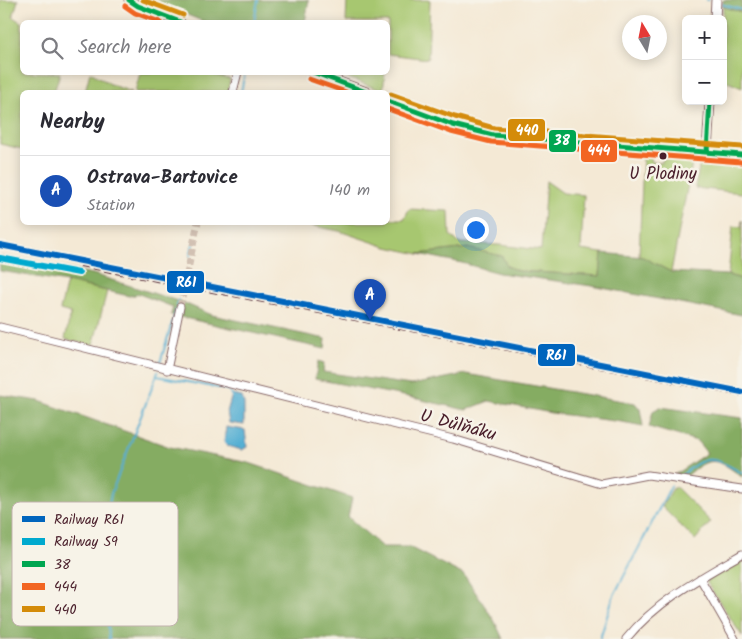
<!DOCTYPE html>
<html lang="en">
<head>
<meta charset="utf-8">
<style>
  :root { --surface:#fff; --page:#f7f7f7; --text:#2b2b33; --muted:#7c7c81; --line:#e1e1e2; --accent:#b5179e }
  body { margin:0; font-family:Kalam,sans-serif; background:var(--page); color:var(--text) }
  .controls { position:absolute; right:15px; top:15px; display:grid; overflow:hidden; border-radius:8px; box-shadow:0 2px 12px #0003 }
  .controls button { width:45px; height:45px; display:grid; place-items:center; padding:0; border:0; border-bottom:1px solid var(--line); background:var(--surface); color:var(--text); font:25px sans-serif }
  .compass { position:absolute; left:622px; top:15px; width:45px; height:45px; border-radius:50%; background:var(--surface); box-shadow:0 2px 12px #0003; rotate:350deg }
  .you { position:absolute; left:475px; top:229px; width:18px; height:18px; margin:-12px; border:4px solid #fff; border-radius:50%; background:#1a73e8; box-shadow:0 0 0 8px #1a73e833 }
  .badge { display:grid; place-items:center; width:32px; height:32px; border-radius:50%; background:var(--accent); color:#fff; font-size:16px; font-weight:700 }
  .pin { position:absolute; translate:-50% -41px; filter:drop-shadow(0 1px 2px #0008) }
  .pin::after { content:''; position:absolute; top:26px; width:18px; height:15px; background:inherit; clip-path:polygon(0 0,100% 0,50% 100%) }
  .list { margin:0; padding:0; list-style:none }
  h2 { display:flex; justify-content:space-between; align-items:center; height:65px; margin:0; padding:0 20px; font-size:21px }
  h2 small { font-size:16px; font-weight:400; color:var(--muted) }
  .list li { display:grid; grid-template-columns:32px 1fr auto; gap:15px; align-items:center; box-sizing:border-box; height:70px; padding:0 20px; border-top:1px solid var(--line) }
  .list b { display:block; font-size:19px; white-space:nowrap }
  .list p { margin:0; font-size:16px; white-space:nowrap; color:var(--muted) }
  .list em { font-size:16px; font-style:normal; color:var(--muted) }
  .icon { flex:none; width:28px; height:28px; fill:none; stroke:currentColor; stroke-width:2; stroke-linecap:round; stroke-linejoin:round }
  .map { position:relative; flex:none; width:742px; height:639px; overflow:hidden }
  .search { position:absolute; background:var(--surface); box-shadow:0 2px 12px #0003; left:20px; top:20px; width:370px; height:55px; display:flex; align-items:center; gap:12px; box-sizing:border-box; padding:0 18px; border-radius:8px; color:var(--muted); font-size:19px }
  .panel { position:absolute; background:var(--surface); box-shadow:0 2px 12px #0003; left:20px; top:90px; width:370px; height:135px; border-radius:8px }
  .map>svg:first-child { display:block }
  .green { fill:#a7c770; stroke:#78734e }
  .forest { fill:#85ac62; stroke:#686646 }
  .water { fill:#55afd3; stroke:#50677f }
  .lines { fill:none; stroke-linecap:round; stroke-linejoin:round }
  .stream { stroke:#55afd3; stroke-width:2 }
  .minor-tunnel { stroke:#d2c1b3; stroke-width:7; stroke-dasharray:7 3.5; stroke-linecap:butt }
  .minor-casing { stroke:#866666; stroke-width:9 }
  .tertiary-casing { stroke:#866666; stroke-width:11 }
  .minor { stroke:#fff; stroke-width:7 }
  .tertiary { stroke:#fff; stroke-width:9 }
  .rail { stroke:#4a1f2b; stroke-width:2; stroke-dasharray:8 4; stroke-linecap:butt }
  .bus-1-casing { stroke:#f7f3e8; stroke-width:9 }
  .bus-2-casing { stroke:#f7f3e8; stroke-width:9 }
  .bus-3-casing { stroke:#f7f3e8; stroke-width:9 }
  .bus-1 { stroke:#00a651; stroke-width:5 }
  .bus-2 { stroke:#f26522; stroke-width:5 }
  .bus-3 { stroke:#d48b09; stroke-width:5 }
  .rail-1-casing { stroke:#f7f3e8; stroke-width:10 }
  .rail-2-casing { stroke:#f7f3e8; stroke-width:10 }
  .rail-1 { stroke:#0065bd; stroke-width:6 }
  .rail-2 { stroke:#00a9ce; stroke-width:6 }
  .bus-dot { fill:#4a1f2b; stroke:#f7f3e8; stroke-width:2 }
  .labels { text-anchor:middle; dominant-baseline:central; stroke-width:5; stroke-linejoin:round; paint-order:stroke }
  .bus-label { font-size:17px; fill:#4a1f2b; stroke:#f7f3e8 }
  .street-label { font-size:18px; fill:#4a1f2b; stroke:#f7f3e8 }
  .key { fill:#f7f3e8; stroke:#c3b3af; stroke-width:1 }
  .key-label { font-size:14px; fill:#4a1f2b }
  .line-badge { stroke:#f7f3e8; stroke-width:2 }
  .badge-label { font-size:14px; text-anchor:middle; font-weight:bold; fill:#fff }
</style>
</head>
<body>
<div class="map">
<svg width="742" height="639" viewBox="0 0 742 639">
  <rect width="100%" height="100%" fill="#f7f3e8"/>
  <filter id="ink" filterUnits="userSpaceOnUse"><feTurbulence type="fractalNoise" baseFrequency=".02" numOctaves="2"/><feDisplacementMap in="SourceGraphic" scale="10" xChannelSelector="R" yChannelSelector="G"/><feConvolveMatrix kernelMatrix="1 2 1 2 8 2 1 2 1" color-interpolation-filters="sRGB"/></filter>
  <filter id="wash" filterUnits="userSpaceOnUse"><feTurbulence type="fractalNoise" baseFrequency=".0096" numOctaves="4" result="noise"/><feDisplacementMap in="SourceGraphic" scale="20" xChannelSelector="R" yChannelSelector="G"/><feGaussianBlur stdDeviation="1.12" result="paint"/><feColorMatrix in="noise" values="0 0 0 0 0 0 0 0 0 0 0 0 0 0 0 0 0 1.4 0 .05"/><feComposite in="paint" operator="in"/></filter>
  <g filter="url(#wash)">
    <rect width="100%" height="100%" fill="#f4e9d5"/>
    <path class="green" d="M 0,0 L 18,0 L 13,17 L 22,23 L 22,72 L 60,73 L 54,92 L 22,92 L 22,149 L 0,144 Z
      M 347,0 L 430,0 L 428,59 L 388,54 L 388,22 L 346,22 Z
      M 723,7 L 742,12 L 742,88 L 723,80 Z
      M 90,72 L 92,73 L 112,85 L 132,92 L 85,92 Z
      M 140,73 L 203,73 L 230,79 L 228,92 L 135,92 Z
      M 343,73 L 385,73 L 383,91 L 343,76 Z
      M 643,157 L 651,157 L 652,162 L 662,163 L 662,159 C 673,159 682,157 693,158 L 671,272 L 639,256 Z
      M 701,158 L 742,163 L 742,193 L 695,188 Z
      M 546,181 L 563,193 L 584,195 L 581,250 L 602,253 L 600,276 L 518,271 L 468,248 L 419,254 L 387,247 L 339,231 L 299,223 L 388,222 L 388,219 L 404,219 L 409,209 L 449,211 L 450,235 L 459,243 L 499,245 L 541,250 Z
      M 742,220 L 742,279 L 728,275 L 733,226 L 741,227 Z
      M 67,282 L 107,291 L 93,346 L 65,339 L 71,313 L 60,310 Z
      M 676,487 L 711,522 L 695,540 L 662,507 L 673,488 Z
      M 740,560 L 742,560 L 742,636 L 707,583 L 708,577 Z"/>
    <path class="forest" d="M 149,0 L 309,0 L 305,22 L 205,22 Z
      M 723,0 L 742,0 L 742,12 L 723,7 Z
      M 468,248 L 502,256 L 507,266 L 518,271 L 600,276 L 602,253 L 643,257 L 671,272 L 728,275 L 742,279 L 742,315 L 592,286 L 499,273 L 462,263 L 419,254 Z
      M 0,256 L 93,274 L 184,303 L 212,315 L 326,339 L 325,349 L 171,315 L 173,307 L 139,294 L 129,296 L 67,282 L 0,271 Z
      M 318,361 L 324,363 L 323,372 L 411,385 L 466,374 L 635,403 L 640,409 L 643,426 L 622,422 L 551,413 L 489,401 L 466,410 L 404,396 L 315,379 Z
      M 0,395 L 39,401 L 170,447 L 249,463 L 352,498 L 348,517 L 382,547 L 409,547 L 464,575 L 494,620 L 503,639 L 0,639 Z
      M 660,407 L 742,418 L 742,477 C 718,458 709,455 687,476 L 674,475 L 707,453 L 697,441 L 649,427 L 653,411 Z"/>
    <path class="water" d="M 232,395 L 242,397 L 244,403 L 244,425 L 229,423 L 227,412 Z
      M 226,427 L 245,430 L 247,447 L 242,450 L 227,446 L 224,442 Z"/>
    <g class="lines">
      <path class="stream" d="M 707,0 L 708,0
        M 721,4 L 742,10
        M 254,22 L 258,0
        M 241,92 L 245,72
        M 190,256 L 193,244
        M 181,291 L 181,290
        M 177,306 L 179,300
        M 160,363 L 176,310
        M 157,376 L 229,390 L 232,396
        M 679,478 C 707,453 711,456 742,473
        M 109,639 L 103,551 L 104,531 L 111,494 L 158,372
        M 600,639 L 613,597 L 671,486"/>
    </g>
  </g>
  <g filter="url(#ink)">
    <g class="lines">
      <path class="minor-tunnel" d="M 180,307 L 198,222"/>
      <defs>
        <path id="minor" d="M 233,92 L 238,72
          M 0,327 L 453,439 L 602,484 L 648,475 L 742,489
          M 167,370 L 180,307
          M 700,578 L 735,639
          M 626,639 C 657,601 700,578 742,554"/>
        <path id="tertiary" d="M 129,0 L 138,6 L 180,22
          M 715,19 L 716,0
          M 312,72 L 366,92
          M 388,101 C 422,114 457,128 493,135 L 742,155
          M 707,152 L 710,101"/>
      </defs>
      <use href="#minor" class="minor-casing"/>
      <use href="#tertiary" class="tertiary-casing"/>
      <use href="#minor" class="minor"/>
      <use href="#tertiary" class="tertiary"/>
      <path class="rail" d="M 80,266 L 742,396"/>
      <defs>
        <path id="bus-1" d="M 129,0 L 138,6 L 180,22
          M 313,72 L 366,92
          M 388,101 L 453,125 L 493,135 L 742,155
          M 707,152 L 710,101"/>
        <path id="bus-2" d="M 125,6 L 135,13 L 160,22
          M 309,79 L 346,92
          M 388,109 L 451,132 L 491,142 L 741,162"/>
        <path id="bus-3" d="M 143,0 L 183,15
          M 391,94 L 455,117 L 494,128 L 742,147"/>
      </defs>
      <use href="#bus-1" class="bus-1-casing"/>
      <use href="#bus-2" class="bus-2-casing"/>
      <use href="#bus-3" class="bus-3-casing"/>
      <use href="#bus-1" class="bus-1"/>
      <use href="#bus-2" class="bus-2"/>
      <use href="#bus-3" class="bus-3"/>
      <defs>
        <path id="rail-1" d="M 0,245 L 742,392"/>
        <path id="rail-2" d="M 0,258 L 79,273"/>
      </defs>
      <use href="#rail-1" class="rail-1-casing"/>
      <use href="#rail-2" class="rail-2-casing"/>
      <use href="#rail-1" class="rail-1"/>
      <use href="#rail-2" class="rail-2"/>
    </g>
  </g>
  <circle class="bus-dot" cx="663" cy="156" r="4.5"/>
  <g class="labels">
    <g class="bus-label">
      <text x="663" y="174">U Plodiny</text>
    </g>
    <g class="street-label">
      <text transform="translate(458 426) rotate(15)">U Důlňáku</text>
    </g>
  </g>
  <rect x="12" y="502" width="166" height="124" rx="8" class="key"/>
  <rect x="22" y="516" width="23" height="6" fill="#0065bd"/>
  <rect x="22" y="538" width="23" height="7" fill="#00a9ce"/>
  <rect x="22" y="561" width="23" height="6" fill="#00a651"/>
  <rect x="22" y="583" width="23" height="7" fill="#f26522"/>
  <rect x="22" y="606" width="23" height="6" fill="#d48b09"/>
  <g class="key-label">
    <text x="54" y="524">Railway R61</text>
    <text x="54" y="546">Railway S9</text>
    <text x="54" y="569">38</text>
    <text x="54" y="591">444</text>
    <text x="54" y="614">440</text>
  </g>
  <g class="line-badge">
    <rect x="507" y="118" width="39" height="24" rx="5" fill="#d48b09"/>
    <rect x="548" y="129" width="29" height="24" rx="5" fill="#00a651"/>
    <rect x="580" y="139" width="38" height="24" rx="5" fill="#f26522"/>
    <rect x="166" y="270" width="39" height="24" rx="5" fill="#0065bd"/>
    <rect x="537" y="343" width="39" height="24" rx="5" fill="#0065bd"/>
  </g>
  <g class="badge-label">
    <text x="527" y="135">440</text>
    <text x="562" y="145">38</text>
    <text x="599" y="155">444</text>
    <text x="186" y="287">R61</text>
    <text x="556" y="360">R61</text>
  </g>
</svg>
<div class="controls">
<button>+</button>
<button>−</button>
</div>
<svg class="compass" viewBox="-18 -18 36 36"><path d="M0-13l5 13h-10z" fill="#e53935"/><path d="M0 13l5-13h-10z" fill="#7c7c81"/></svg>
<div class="you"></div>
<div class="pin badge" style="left:370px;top:320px;background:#1a4fb4">A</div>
<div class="search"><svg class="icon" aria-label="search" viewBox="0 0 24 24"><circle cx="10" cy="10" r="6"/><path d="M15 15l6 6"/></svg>Search here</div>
<section class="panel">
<h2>Nearby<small></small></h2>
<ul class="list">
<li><span class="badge" style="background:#1a4fb4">A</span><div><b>Ostrava-Bartovice</b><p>Station</p></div><em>140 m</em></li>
</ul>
</section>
</div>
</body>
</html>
